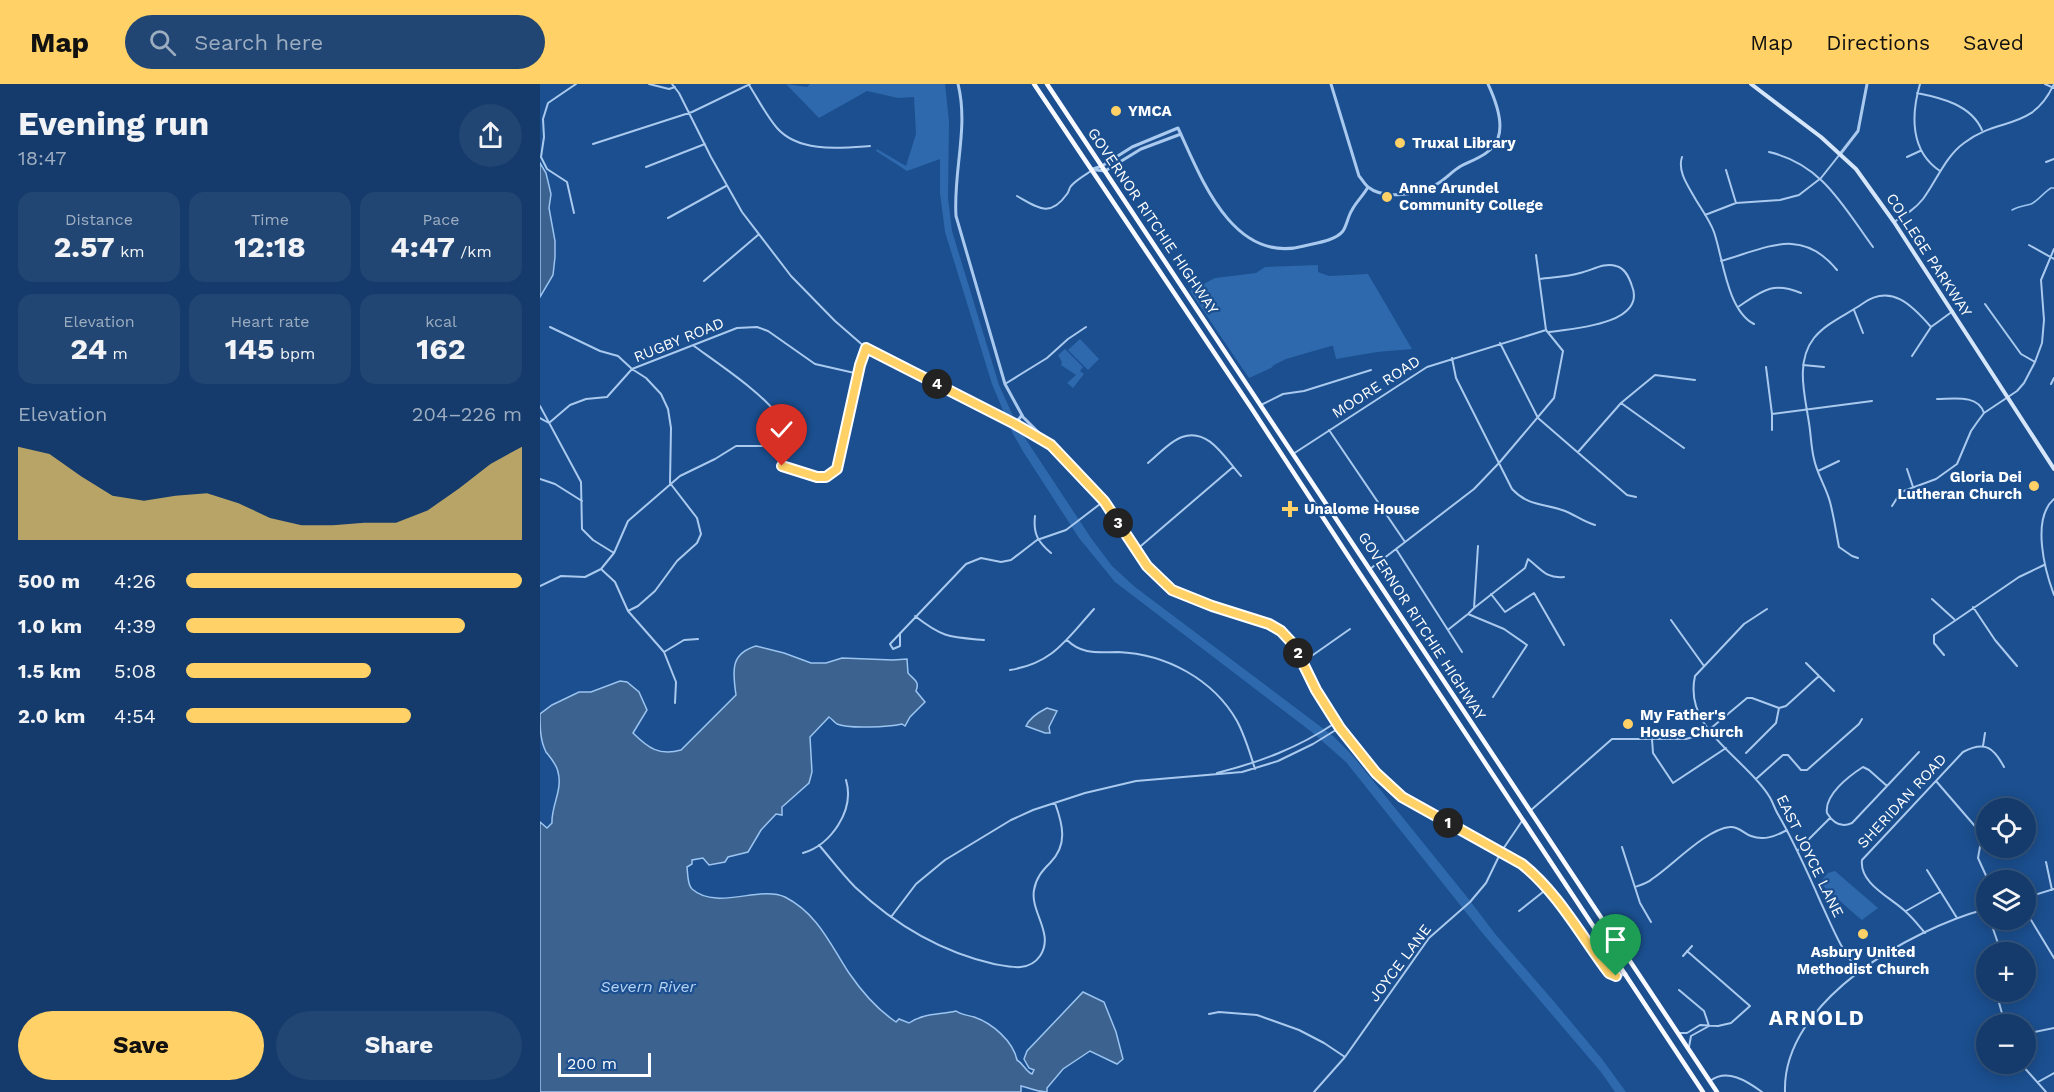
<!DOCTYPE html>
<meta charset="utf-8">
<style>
:root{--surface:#143b6b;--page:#214673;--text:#f1f3f6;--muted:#9dadc1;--line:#33557e;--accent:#ffd166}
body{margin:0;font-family:"Work Sans",sans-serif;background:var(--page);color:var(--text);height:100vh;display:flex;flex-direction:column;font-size:22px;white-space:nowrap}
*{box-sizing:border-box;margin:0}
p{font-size:20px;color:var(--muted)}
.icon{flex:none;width:33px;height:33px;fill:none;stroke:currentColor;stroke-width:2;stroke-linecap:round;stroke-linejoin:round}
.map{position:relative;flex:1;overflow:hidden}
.panel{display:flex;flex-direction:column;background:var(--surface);width:540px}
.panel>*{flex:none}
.controls{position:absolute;left:1436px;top:714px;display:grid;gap:12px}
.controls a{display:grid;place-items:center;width:60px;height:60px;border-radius:50%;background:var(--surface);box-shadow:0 3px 15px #0003,0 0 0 2px var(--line);font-size:30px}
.scale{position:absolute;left:18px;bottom:15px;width:93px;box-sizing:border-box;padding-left:6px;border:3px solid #fff;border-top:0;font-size:16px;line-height:21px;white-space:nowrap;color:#fff;-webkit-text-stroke:4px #1b4f8f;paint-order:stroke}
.pin{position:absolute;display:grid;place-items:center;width:51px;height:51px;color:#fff;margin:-62px -26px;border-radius:50% 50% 50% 0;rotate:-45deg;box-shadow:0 0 6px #0007}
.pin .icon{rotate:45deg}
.km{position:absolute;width:30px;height:30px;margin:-15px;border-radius:50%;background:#222;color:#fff;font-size:16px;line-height:30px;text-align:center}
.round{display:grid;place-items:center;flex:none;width:63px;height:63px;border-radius:32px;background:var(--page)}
.summary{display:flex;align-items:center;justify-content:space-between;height:102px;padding:0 18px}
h1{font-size:33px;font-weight:700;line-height:45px}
.figures{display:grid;grid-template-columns:repeat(3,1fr);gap:9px;height:102px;padding:6px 18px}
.figures div{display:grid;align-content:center;border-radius:15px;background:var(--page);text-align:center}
.figures b{font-size:30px;font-weight:700}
.figures small{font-size:16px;font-weight:400}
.figures p{font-size:16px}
.chart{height:168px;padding:12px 18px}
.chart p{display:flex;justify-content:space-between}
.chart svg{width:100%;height:108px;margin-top:6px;fill:var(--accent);opacity:.7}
.action{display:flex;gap:12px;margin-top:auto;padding:12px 18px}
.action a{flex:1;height:69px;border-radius:36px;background:var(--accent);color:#111;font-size:24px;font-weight:700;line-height:69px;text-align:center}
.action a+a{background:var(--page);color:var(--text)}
ul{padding:0 18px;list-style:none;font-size:20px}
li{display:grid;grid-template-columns:96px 72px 1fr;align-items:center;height:45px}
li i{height:15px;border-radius:8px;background:var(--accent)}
header{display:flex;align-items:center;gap:36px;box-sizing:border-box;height:84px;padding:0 30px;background:var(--accent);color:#111}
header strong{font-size:28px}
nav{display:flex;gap:33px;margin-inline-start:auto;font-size:21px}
.search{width:420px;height:54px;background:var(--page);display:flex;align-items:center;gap:15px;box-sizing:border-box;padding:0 21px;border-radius:33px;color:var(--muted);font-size:22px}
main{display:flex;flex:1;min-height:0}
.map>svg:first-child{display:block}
.green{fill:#2e69ad}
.water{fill:#3c6290;stroke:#9cc4f0;stroke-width:1.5}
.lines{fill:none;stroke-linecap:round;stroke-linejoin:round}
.stream{stroke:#9cc4f0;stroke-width:1.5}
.minor{stroke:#a9c9ee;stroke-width:2}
.tertiary{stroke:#a9c9ee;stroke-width:3}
.secondary{stroke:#d6e6fa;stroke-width:4}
.trunk{stroke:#f8faff;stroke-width:4.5}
.route-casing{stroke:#fff;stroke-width:12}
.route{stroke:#ffd166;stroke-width:8}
.poi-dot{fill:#ffd166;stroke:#1b4f8f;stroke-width:2}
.labels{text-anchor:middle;stroke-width:4.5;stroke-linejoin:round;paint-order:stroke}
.poi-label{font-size:15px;font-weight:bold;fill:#fff;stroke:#1b4f8f;text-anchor:start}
.street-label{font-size:15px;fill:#fff;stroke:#1b4f8f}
.water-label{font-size:16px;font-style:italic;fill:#b5d3f5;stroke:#1b4f8f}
.district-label{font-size:21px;font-weight:bold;letter-spacing:1.5px;fill:#fff;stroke:#1b4f8f}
</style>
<header>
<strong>Map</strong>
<div class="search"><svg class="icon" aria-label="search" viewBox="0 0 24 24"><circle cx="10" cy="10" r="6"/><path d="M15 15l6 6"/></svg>Search here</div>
<nav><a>Map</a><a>Directions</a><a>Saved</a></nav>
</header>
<main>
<section class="panel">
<div class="summary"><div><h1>Evening run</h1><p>18:47</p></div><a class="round"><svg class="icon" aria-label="share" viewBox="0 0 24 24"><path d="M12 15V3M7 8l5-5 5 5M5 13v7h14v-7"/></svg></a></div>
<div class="figures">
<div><p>Distance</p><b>2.57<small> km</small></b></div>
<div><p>Time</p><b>12:18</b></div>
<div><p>Pace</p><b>4:47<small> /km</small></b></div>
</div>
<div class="figures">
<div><p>Elevation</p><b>24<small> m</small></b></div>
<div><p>Heart rate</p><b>145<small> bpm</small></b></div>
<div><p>kcal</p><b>162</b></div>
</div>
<div class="chart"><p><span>Elevation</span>204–226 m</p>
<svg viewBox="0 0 160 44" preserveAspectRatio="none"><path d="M0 44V6L10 9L20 18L30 26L40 28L50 26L60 25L70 29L80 35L90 38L100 38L110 37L120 37L130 32L140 23L150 13L160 6V44z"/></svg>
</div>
<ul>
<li><b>500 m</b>4:26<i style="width:100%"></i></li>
<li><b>1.0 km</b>4:39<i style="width:83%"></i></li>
<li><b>1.5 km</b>5:08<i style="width:55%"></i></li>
<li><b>2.0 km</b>4:54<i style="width:67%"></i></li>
</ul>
<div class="action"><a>Save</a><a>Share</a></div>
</section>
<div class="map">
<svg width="1514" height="1008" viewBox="0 0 1514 1008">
<rect width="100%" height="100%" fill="#1b4f8f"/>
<path class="green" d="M246,0L267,3L270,0H405L409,37L408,114L412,147L459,301L479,345L551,454L572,482L595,503L793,652L813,672L927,813L956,851L1011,914L1062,975L1086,1008H1075L1061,988L944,851L806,678L773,649L575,498L539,454L484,369L472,348L452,300L405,148L400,109V75L367,87L336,67L337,65L366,82L376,50L374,13L358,14L327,7L279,34Z
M778,181V188L789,192L828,190L872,265L837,268L796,275L793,262H791L746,275L734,281L731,284L709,294L650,207L675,194L716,189L725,183Z
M540,255L559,275L548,286L528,266Z
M525,265L543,283L540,287L544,290L533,304L527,299L536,291L521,281L522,278L518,271Z
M1295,787L1338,824L1322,836L1318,833L1282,801V796L1288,789Z"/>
<path class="water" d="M0,79L6,89L11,110L9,124L15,157V173L13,191L0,213Z
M216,562L244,569L271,579H286L302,574L353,576L367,575L368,589C374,596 380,597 376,607L385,618L370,633L365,642L362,640C349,643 308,645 297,640C294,638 292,635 289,633L270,653L272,688L269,699L242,723V731L236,730L221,746L208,768L188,773L185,778L169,781L163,774L152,776V780L147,783C148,790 147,800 152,805C177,827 220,801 245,813C278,830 290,860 309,889C322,908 338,926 356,938L359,935L369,939C384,929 399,931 416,927C422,931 427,931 434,933C452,939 473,957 477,976C484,980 485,987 492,990L494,986L489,984L484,975L487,967L543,908L564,918L576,948L583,975L577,980L550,967L523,985L507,1004V1008C495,1008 492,1004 481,1002V1008H0V738L7,744L12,739C11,722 23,706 18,688C17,681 10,673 6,668C0,656 0,643 0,630L12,621L39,608H51L80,597L87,598L99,608L107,626L93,649C108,664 119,672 141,666L196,611C193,589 189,570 216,562Z
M507,624L517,627L509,643L510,649H505L486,642C490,633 499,628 507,624Z"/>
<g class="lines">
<path class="stream" d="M1472,126C1479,122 1484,122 1491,120C1498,117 1504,108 1511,104H1514"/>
<path class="minor" d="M109,0L129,5L135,3
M132,0L139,9L171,73L202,128L251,192L295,237L326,264L475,340L509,360
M1380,0C1371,31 1370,67 1400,87
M1505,0L1514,4
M209,1C218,15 226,31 237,44C259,69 301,64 330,62
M1377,9C1402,14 1431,21 1442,46
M53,60L152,28L210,0
M1229,68C1282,80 1303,122 1333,163
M1142,73C1137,88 1149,103 1156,116C1162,126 1170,137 1174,148C1183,174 1187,226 1214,240
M1367,73L1380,67
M1506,78L1514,75
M106,83L165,60
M1186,86L1196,119
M477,112C498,124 510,134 527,110C529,108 529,104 531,102C536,96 545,91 551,87
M34,129L27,98L7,85L1,73L4,53L3,35L8,19L36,0
M1165,131L1196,119L1240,116L1259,111L1281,94L1300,70
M128,134L186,102
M1354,138C1365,131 1375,125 1383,115C1397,96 1405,73 1424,59C1459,32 1492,48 1514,0
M1489,161L1514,175
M1181,177C1227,164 1261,142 1297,186
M999,195C1013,193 1027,193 1040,189C1051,187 1064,178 1076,182C1085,184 1089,193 1092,202C1107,240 1032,245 1009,248
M164,197L218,151
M1445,220L1481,270L1495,278
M1198,223C1222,207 1232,197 1261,209
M1314,226L1323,249
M10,243L60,267L78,272L92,285L106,294L121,310L128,325L131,344L130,399L157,434L161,450L157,459L137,477L115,507L98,522L88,527
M960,259L998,334L1087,411L1096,413
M154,262C173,276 235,317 240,337L232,361
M1372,272L1391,243L1413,227
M912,274L916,294L972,405C989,423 1004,419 1025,427C1035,431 1044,438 1055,441
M1263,281L1284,283
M1226,283L1232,330V346
M465,300L507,274L528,255L546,243
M1511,300L1514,294
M1397,315C1413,315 1438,310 1444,329
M1081,319L1144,364
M721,321L743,310L764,307L831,286
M0,322L41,398L42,445L53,456L74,469
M1232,330L1332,317
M0,334L9,339L30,321L46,315L67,313L92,285L197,244L217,243L228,247L275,280L319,290
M789,346L865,458
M1038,368L1081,319L1115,291L1155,296
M753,370L887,283L1006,246
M608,379C618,371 630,357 642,353C669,343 686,376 701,392
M1367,385L1373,403
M1278,387L1299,377
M0,395L15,400L42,417
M1514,415C1491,435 1505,487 1514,511
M1352,422L1361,408L1396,395L1417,380L1431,347L1438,337L1444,329L1477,307L1484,299L1495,278L1502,259L1504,236L1501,196L1514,165
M495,432C493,450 498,458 511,469
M856,465L922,568
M595,467L693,383
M1318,474L1312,472L1299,463C1296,448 1294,433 1290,418C1286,403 1277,390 1274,375C1271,363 1271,351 1269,339C1265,312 1255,278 1274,254C1286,239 1306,231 1322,220C1351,199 1372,221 1391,243
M61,485L75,498L88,527L124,568L136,598L135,619
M830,485L934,405L959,379L1014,314L1023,267L1006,246L996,171
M0,502L21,492L45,493L61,485L74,469L88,437L140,392L175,375L196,362H232C237,368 236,377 243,383C248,387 255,387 261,388C276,392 290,398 299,381L320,281L326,264
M951,510L965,528L994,509L1024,561
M1392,515L1414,535
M1433,523L1455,556L1477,582
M934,524L985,484L988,475C1001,485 1006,495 1024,493
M1227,525L1204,540L1155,592C1143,646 1205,673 1229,712C1233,718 1235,726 1239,732C1255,760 1268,789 1281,819C1292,842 1301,867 1319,887
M929,529L934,524L938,462
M375,532C403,554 410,553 444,556
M1131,536L1164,582
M909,545L928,530L964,545L987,561L953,613
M360,549V562L353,565L350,560L426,480L441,474L461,478L471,476L497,456L526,446L564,417
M527,556C542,571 558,568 578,568C626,570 673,595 697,637C705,652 710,669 715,685
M124,568L144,556L158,555
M1404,571L1394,559V551L1479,493L1504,481
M763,578L810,545
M1266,579L1294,607
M470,586C513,579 526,556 554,525
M1112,655L1113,669L1133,699L1186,664
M1443,662L1445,649
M1206,669L1236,639L1239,624
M1323,683L1329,686L1347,702L1312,739C1301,744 1293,739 1287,729C1284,711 1309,692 1323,683Z
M677,689C720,678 758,664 795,639
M1216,695L1243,671H1248L1261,686H1267L1319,640L1322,635
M1396,697L1440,748L1441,757L1438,774L1448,796
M1347,702L1379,668
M990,727L1072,655H1146L1164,650L1207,614H1212L1239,624L1246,622L1279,592
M1440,748L1446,745
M279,761C291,775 302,790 315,803C354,840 402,868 454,880C470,883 489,888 500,872C515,850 490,828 494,806C496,794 502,787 510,779C528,761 523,741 515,719
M1082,763L1100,819L1111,838
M1258,766L1290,734
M263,769C291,761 315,726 306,696
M1506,778L1512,806
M1387,786L1417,834
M1095,803C1101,801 1108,799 1112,795C1132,782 1166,745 1190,743C1199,742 1204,750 1211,752C1224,757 1236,752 1247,746
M1485,814L1514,805
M1485,826L1514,874
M979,827L1008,804
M1366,827L1400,808
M351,833L376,800L405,776L471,736L493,726L545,709L596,697L702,688L738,677L773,660L799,644
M1450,836L1461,868
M1385,849C1379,842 1373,834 1366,828C1352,814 1319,800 1322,776L1423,668C1445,656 1454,664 1464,683
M1143,872L1152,862
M1139,906L1164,927L1169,942
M1456,908L1465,940
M669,930L679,928L717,931L759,946L784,959L805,973
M1140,949H1147L1160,941L1178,942L1191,939L1210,922L1147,867
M1485,950L1514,944
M1149,963L1151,952L1169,942
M1481,980L1506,1008
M1170,997C1187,984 1207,997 1222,1008
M1498,998L1514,989
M774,1008L805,973L889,854L930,818L946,799L961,768L982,737
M1245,1008C1242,917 1371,845 1446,825"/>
<path class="tertiary" d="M418,0C429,44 413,87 416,132L465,300L483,333L531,381L564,417L600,475L621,497L642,511L672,522L729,540L741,547L755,563L776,606L800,644L836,689L862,713L982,780C1020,810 1041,852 1069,889L1076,892L1086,890
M791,0L819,92C822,95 824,100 828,103C844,116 878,111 895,101C905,96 912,87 921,82C935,75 952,70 958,54C964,38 955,15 948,0
M1301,69L1318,47L1327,0
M553,85L562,82L592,63L638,44C661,94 693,181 764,162C776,159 795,157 803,147C807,141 808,132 812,126C816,118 823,112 828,103
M556,86L565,87L601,65L641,50
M475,340L482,331"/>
<path class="secondary" d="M1211,0L1281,53L1316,85L1354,138L1514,385"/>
<path class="trunk" d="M494,0L712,325L818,487L1163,1008
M507,0L1177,1008"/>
</g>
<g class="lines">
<defs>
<path id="route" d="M242,382L277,393H286L297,385L320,281L326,264L475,340L511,361L564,417L607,482L632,506L672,522L729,540L741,547L754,561L776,606L800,644L836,689L862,713L982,780C1019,810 1041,852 1069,889L1076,892"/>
</defs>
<use href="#route" class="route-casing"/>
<use href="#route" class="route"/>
</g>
<g class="poi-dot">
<circle cx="576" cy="27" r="6"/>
<circle cx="860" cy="59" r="6"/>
<circle cx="847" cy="113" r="6"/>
<circle cx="1494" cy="402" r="6"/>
<path d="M747 416h6v6h6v6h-6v6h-6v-6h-6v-6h6z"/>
<circle cx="1088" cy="640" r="6"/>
<circle cx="1323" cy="850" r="6"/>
</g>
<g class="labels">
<g class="poi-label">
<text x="588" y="32">YMCA</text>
<text x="872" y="64">Truxal Library</text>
<text x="859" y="109">Anne Arundel<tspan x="859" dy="17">Community College</tspan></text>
<text x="1482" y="398" text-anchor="end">Gloria Dei<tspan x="1482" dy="17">Lutheran Church</tspan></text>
<text x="764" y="430">Unalome House</text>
<text x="1100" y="636">My Father's<tspan x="1100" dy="17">House Church</tspan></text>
<text x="1323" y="873" text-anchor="middle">Asbury United<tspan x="1323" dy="17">Methodist Church</tspan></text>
</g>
<g class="street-label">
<text transform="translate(613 137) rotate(56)" y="5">GOVERNOR RITCHIE HIGHWAY</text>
<text transform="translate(1389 171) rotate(57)" y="5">COLLEGE PARKWAY</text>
<text transform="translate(139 256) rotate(-22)" y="5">RUGBY ROAD</text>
<text transform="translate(836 303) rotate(-33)" y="5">MOORE ROAD</text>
<text transform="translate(882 542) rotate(57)" y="5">GOVERNOR RITCHIE HIGHWAY</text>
<text transform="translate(1362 717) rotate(-47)" y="5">SHERIDAN ROAD</text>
<text transform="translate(1270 772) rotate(64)" y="5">EAST JOYCE LANE</text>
<text transform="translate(860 879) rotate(-53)" y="5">JOYCE LANE</text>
</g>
<g class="water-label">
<text x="108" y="908">Severn River</text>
</g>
<g class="district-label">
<text x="1277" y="941">ARNOLD</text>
</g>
</g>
</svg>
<div class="controls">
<a><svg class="icon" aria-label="locate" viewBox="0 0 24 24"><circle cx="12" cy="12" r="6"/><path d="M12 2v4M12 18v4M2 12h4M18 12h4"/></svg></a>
<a><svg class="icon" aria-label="layers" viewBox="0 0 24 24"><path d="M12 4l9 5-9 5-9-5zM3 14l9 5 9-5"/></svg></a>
<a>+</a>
<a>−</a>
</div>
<div class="scale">200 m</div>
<div class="pin" style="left:1076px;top:892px;background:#1e9e55"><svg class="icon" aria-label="arrive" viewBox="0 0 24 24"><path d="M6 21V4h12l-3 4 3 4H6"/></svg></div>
<div class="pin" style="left:242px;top:382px;background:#d93025"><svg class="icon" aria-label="check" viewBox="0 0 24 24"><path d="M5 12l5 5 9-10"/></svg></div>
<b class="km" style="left:908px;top:739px">1</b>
<b class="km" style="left:758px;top:569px">2</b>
<b class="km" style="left:578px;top:439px">3</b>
<b class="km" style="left:397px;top:300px">4</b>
</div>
</main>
